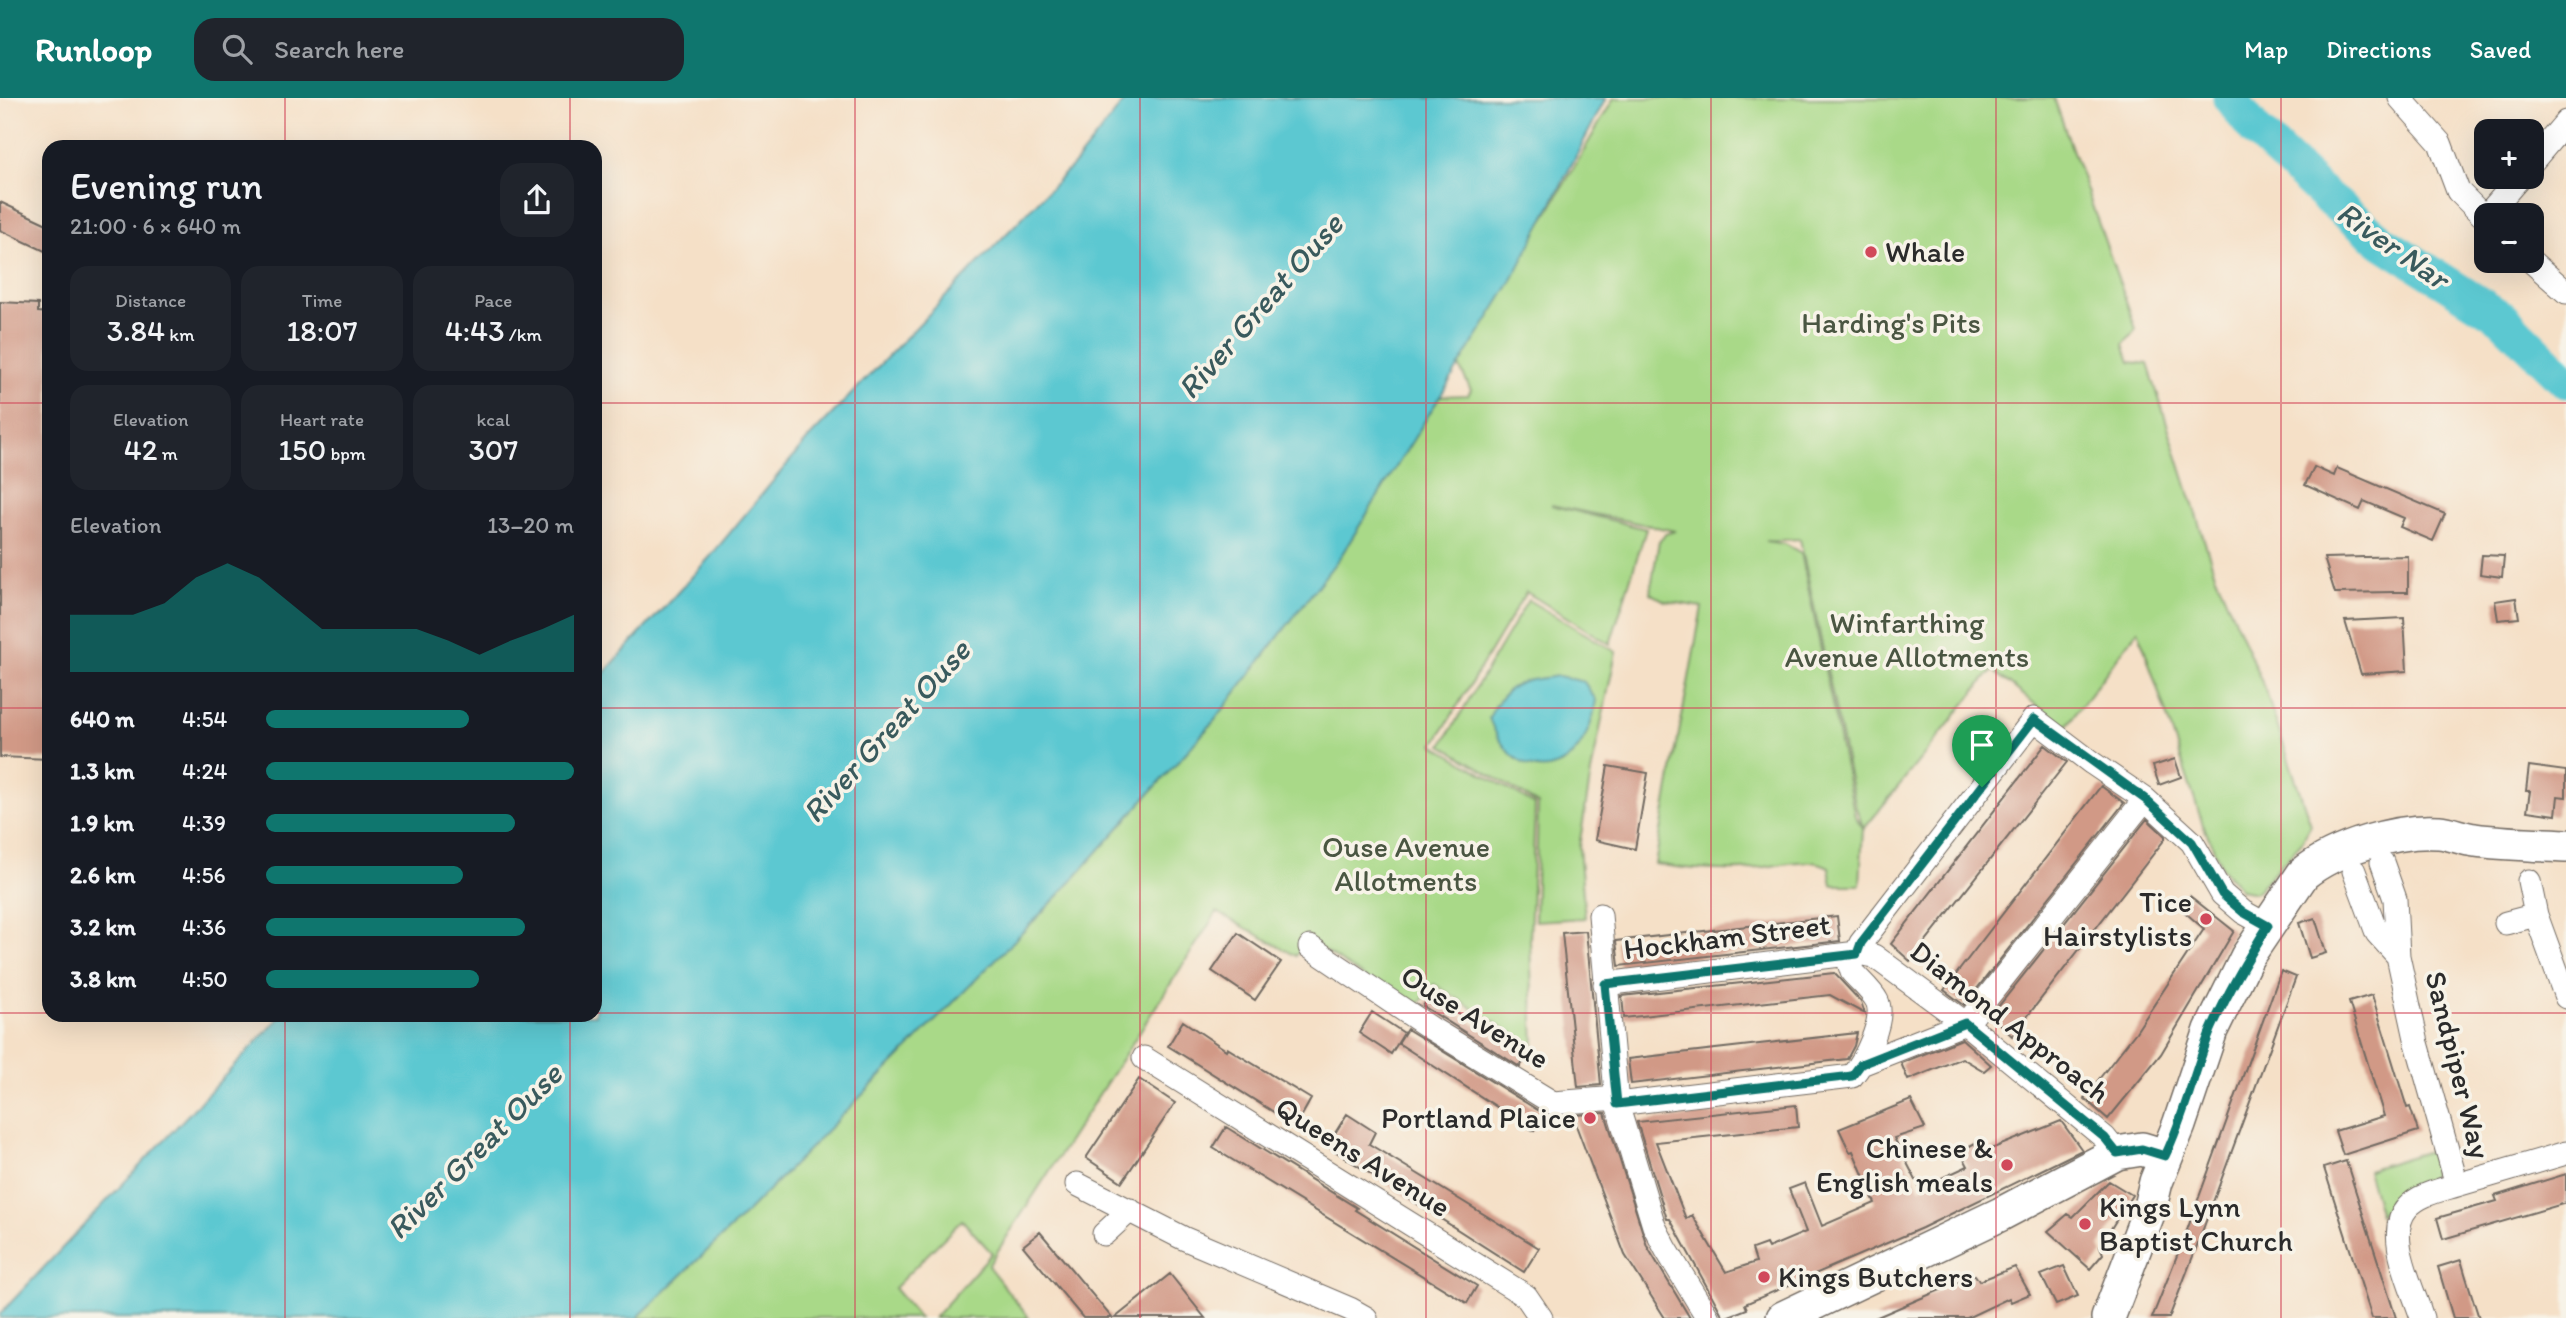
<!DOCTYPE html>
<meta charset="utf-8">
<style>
:root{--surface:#171b24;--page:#20242c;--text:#f1f3f6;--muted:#9ea1a6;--accent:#0f766e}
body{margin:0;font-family:Itim,sans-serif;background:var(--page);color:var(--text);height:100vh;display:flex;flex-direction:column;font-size:26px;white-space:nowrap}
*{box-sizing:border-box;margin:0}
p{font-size:23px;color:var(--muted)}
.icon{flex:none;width:38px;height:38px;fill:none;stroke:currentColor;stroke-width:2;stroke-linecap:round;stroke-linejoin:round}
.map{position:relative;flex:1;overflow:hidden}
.details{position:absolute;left:42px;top:42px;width:560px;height:882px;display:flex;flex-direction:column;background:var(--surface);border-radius:21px;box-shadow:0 7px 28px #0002}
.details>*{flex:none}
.buttons{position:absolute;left:2474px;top:21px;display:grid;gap:14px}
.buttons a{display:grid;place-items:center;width:70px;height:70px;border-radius:14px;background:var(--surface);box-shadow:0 7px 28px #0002;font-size:35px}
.pin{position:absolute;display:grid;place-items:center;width:60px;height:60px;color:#fff;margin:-72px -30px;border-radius:50% 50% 50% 0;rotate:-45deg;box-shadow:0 0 7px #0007}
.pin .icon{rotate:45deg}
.round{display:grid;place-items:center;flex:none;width:74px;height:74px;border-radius:21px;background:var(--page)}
.head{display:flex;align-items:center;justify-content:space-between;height:119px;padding:0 28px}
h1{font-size:38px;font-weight:600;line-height:52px}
.stats{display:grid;grid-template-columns:repeat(3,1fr);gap:10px;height:119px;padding:7px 28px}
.stats div{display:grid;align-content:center;border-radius:18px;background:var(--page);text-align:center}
.stats b{font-size:30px;font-weight:600}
.stats small{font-size:19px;font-weight:400}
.stats p{font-size:19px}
.chart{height:196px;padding:14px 28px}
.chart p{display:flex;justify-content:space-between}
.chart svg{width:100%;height:126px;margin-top:7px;fill:var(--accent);opacity:.7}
ul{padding:0 28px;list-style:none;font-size:23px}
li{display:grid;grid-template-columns:112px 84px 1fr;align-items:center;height:52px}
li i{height:18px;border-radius:9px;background:var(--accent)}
header{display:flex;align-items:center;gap:42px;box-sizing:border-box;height:98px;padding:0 35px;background:var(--accent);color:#fff}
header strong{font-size:33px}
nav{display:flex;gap:38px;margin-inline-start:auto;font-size:24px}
.search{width:490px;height:63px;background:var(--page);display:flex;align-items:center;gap:18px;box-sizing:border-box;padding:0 24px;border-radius:21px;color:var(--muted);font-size:26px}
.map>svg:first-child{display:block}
.green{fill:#a9d988;stroke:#6a825a;stroke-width:2}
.water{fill:#5bc8d1;stroke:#437a7e;stroke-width:2}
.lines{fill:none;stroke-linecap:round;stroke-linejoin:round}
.river{stroke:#5bc8d1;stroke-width:35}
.building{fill:#d19986}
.street-casing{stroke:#726a62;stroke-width:25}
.secondary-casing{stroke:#726a62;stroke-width:36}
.street{stroke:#fff;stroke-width:23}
.secondary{stroke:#fff;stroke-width:33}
.route-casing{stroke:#fff;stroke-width:14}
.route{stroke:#0f766e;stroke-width:9}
.grid{fill:none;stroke:#d1495b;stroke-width:2;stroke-opacity:0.55}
.poi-dot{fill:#d1495b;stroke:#f7f3e8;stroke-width:2.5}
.labels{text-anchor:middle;stroke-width:7;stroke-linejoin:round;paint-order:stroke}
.poi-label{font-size:30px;fill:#2b2b2b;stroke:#f7f3e8;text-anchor:start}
.park-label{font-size:30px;fill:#4a5642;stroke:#f7f3e8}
.street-label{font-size:30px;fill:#2b2b2b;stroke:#f7f3e8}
.water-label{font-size:32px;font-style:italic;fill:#395a5d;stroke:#f7f3e8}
</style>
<header>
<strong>Runloop</strong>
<div class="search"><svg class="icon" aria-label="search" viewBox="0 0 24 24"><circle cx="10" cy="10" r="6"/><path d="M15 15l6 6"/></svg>Search here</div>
<nav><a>Map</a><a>Directions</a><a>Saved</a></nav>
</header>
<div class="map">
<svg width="2566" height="1220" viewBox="0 0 2566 1220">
<rect width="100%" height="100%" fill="#f7f3e8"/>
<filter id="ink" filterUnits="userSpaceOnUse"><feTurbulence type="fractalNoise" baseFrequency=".0143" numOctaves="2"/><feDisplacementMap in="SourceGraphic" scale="14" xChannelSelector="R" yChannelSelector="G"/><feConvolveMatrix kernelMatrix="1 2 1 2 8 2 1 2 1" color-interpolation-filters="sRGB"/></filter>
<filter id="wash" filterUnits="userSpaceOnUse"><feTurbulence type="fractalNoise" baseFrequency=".00686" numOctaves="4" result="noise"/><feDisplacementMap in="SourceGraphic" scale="28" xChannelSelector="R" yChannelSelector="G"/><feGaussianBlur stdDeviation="1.57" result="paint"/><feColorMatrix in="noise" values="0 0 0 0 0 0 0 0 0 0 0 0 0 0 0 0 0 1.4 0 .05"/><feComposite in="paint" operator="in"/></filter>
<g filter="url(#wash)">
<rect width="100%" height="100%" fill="#f5e0c7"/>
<path class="green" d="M1614,0H2054L2136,231L2124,246L2130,264L2148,266L2215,476L2264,589L2311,727L2301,745L2255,795L2241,792L2222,770L2203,727L2138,532L2065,630L1992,572L1864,731L1856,710L1800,441L1765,443L1785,446L1801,455L1855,718L1863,730L1860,787H1832L1829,769C1805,756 1770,771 1743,772C1713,773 1685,771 1655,766L1702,509L1665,503L1650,495L1659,443L1665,436L1675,433L1551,407L1646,431L1610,546L1526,494L1434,647L1535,707L1530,843L1534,949L1434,886L1414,913L1307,841L1296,858L1217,814L988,1168L1029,1220H934L992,1155L962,1122L894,1190L919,1220H637L735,1126L1059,797L1214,623L1342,456L1440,298L1468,297L1471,292L1459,268Z
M1528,502L1616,554L1591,675L1579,749L1585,820L1535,823L1538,706L1442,647Z
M2429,1053L2436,1068L2427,1085L2402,1095L2380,1117L2367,1072Z"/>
<path class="water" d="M1127,0H1606L1510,186L1342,456L1214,623L1059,797L735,1126L637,1220H0V1216L282,917H595V585L709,460L808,341L1075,65Z
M1559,578L1584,584L1596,602C1586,679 1520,699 1489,620C1506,583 1521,583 1559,578Z"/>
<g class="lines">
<path class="river" d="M2230,0L2255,32L2324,97L2384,145L2502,220L2566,283"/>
</g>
<g id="blocks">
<path class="building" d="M0,104L49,127V155L0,132Z
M0,204L38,206V214L49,215V661L0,659Z
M2314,369L2334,378L2337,370L2445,416L2433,443L2400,429L2404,420L2364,403L2360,412L2305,387Z
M2482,457L2504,458L2502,479L2480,476Z
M2408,458V494H2395L2335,495L2324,460Z
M2516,500L2519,520L2498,522L2495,503Z
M2404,520L2407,573L2361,576L2345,523Z
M2045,647L2067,664L1910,863L1891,846Z
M2175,661L2181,679L2159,687L2153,668Z
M1608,668L1648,675L1635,751L1595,742Z
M2529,668L2566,673V699L2558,698L2556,717L2527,713L2530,693H2526Z
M2101,688L2124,705L1964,907L1944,892Z
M2147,721L2165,738V741L2012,938L1991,918Z
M2190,798L2234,833L2161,956L2108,1021L2084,1000L2136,934L2204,831L2180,810Z
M1837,818L1840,843L1619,868L1616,843Z
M2315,820L2326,855L2310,860L2299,825Z
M1586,833L1601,987L1578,989L1562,835Z
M1238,835L1281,864L1255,902L1212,873Z
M2281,873L2296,879L2195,1153L2169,1220H2152L2186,1135Z
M1834,875L1861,904L1865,916L1830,897L1624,920L1622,898Z
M2372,897L2407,1010L2410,1009L2418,1033L2343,1057L2335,1033L2384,1018L2349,904Z
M1430,898L1526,959L1520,969L1423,908Z
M1372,914L1404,935L1391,956L1359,935Z
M1183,923L1226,952L1227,950L1311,1001L1296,1028L1168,948Z
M1407,931L1544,1016L1534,1033L1398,945Z
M1857,935L1854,948L1847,961L1631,986L1628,961Z
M1962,941L1991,967L1984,973L1962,960L1908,982L1901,965Z
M1139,981L1175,1005L1122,1084L1086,1060Z
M1911,1002L1925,1030L1894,1040L1920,1090L1968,1068L1960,1053L1981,1042L1986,1053L2061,1023L2082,1052L1922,1130L1745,1206L1747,1211L1724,1220L1670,1121H1667L1637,1024L1796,1007L1798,1029L1656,1044L1686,1121L1692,1117L1726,1174L1756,1164L1752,1151L1766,1146L1768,1150L1806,1134L1789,1091L1805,1085L1822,1128L1875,1105L1853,1053L1850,1054L1839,1031Z
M1605,1015L1647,1148L1690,1220H1665L1625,1157L1577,1030L1575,1017Z
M1347,1016L1375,1034L1369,1046L1539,1150L1524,1174L1327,1048Z
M1226,1029L1357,1110L1355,1112L1477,1188L1467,1205L1213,1050Z
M2346,1063L2396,1220H2372L2324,1070Z
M2566,1076V1105L2443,1141L2437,1120L2497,1103L2495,1098Z
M2109,1083L2132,1097L2100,1148L2103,1156L2090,1171L2048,1133L2068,1116L2073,1119Z
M1040,1134L1112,1220H1083L1023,1148Z
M2461,1162L2466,1179L2479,1220H2453L2438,1169Z
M2064,1168L2078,1198L2056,1207L2041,1177Z
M2015,1169L2030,1196L2011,1204L2009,1200L1967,1220H1875L1975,1177L1979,1183Z
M1170,1176L1205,1220H1115Z"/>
</g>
</g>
<g filter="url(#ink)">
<use href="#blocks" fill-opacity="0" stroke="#726a62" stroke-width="2"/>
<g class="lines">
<defs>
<path id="street" d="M2400,0L2440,45L2458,93L2487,122
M2532,64L2566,24
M2487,117L2520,79
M2531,163L2566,194
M2382,764L2395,801L2398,858L2417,945L2457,1087C2441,1092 2419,1096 2407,1110C2384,1136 2413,1190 2422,1220
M2354,773L2377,835L2398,858
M2529,783L2536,817L2566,899
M1600,817L1617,1006L1654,1128L1666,1151L1708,1220
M2506,825L2536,817
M1310,849L1432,931L1553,1005L1617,1000
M1605,886L1857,855L1874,858L1965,925L2105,1040L2117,1055
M1144,960L1526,1198L1541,1220
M1861,966L1965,925L1971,920L2145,701
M1617,1006L1852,978C1864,964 1886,921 1877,903C1872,893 1860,883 1852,874L1850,868L1861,845L2034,621L2092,665L2145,701L2192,744L2222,796L2243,814L2268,828
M1077,1086L1183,1140L1350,1211L1366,1220
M2457,1087L2566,1055
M1104,1136L1130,1112"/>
<path id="secondary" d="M1783,1220L2001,1116L2117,1055L2142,1051L2165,1058
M2108,1220L2149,1113L2156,1084L2179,1027L2211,932L2247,859L2303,776C2335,750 2397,731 2439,734C2451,735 2463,741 2475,742C2505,746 2536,746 2566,748"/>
</defs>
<use href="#street" class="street-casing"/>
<use href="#secondary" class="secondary-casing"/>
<use href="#street" class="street"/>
<use href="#secondary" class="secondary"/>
</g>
</g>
<g class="lines" filter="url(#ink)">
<defs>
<path id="route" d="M2034,621L2145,701L2192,744L2222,796L2243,814L2268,828C2247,861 2227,896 2211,932C2194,973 2185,1017 2165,1058L2142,1051L2117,1055L2105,1040L1965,925L1861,966L1852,978L1617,1006L1605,886L1857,856L1861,845Z"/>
</defs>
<use href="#route" class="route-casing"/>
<use href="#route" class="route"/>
</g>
<path class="grid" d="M285,0V49M570,0V49M855,0V1220M1140,0V1220M1426,0V1220M1711,0V1220M1996,0V1220M2281,0V1220M0,305H49M595,305H2566M0,610H49M595,610H2566M0,915H49M595,915H2566M285,917V1220M570,917V1220"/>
<g class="poi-dot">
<circle cx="1871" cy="154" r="7"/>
<circle cx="2206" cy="821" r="7"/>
<circle cx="1590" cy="1020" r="7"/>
<circle cx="2007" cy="1067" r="7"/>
<circle cx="2085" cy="1126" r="7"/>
<circle cx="1764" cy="1179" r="7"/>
</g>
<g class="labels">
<g class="poi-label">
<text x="1885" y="164">Whale</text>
<text x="2192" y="814" text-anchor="end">Tice<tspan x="2192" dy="34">Hairstylists</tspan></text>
<text x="1576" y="1030" text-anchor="end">Portland Plaice</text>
<text x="1993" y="1060" text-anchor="end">Chinese &amp;<tspan x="1993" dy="34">English meals</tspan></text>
<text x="2099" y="1119">Kings Lynn<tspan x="2099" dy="34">Baptist Church</tspan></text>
<text x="1778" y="1189">Kings Butchers</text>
</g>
<g class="park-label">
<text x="1891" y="235">Harding's Pits</text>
<text x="1907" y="535">Winfarthing<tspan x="1907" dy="34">Avenue Allotments</tspan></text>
<text x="1406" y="759">Ouse Avenue<tspan x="1406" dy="34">Allotments</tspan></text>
</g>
<g class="street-label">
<text transform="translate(1727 839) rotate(-7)" y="10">Hockham Street</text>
<text transform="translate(1475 919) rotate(32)" y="10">Ouse Avenue</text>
<text transform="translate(2010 924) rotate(38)" y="10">Diamond Approach</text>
<text transform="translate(2458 967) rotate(76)" y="10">Sandpiper Way</text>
<text transform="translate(1363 1059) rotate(32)" y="10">Queens Avenue</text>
</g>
<g class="water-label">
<text transform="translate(2393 147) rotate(35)" y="11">River Nar</text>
<text transform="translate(1260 208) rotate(-49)" y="11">River Great Ouse</text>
<text transform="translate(886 633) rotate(-48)" y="11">River Great Ouse</text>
<text transform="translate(474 1053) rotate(-45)" y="11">River Great Ouse</text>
</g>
</g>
</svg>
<div class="buttons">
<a>+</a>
<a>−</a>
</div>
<div class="pin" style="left:1982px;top:689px;background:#1e9e55"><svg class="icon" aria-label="arrive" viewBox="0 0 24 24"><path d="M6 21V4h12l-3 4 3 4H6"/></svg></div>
<section class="details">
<div class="head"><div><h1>Evening run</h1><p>21:00 · 6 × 640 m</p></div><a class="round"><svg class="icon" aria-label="share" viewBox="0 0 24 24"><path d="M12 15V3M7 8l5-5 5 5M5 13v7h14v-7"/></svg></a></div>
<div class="stats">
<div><p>Distance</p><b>3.84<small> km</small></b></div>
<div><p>Time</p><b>18:07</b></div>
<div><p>Pace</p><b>4:43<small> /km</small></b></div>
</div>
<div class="stats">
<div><p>Elevation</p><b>42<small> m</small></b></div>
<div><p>Heart rate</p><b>150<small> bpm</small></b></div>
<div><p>kcal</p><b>307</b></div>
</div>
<div class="chart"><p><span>Elevation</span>13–20 m</p>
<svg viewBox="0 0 160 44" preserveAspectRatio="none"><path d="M0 44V24L10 24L20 24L30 20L40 11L50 6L60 11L70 20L80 29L90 29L100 29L110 29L120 33L130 38L140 33L150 29L160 24V44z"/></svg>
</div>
<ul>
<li><b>640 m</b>4:54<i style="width:66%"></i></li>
<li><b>1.3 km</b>4:24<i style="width:100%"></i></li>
<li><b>1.9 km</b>4:39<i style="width:81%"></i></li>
<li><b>2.6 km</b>4:56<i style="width:64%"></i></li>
<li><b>3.2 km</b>4:36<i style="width:84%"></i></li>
<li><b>3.8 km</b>4:50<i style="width:69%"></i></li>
</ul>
</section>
</div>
